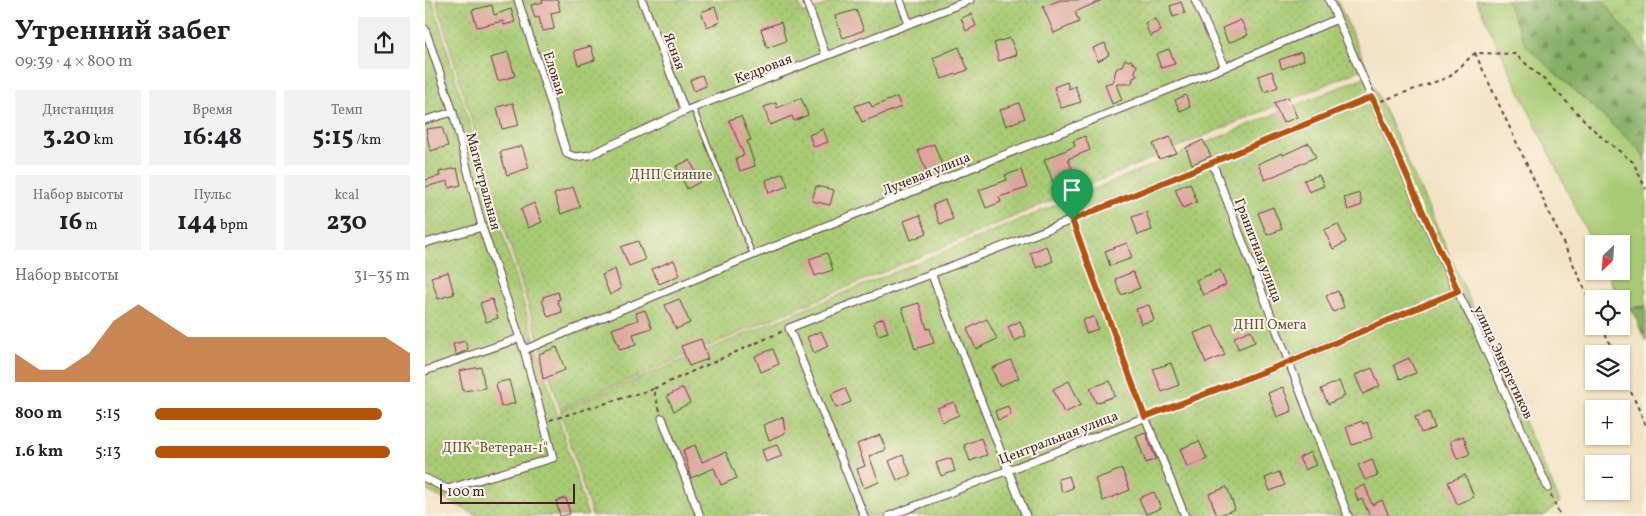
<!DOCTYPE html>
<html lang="ru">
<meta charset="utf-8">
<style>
:root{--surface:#fff;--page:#f2f2f2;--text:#202124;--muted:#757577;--accent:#b45309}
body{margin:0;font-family:Vollkorn,serif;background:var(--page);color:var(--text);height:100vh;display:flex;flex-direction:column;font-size:19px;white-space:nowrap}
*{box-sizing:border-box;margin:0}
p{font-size:16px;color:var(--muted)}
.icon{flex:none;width:28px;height:28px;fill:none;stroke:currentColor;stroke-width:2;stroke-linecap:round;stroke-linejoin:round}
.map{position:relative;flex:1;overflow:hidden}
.side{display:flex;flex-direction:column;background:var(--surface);width:425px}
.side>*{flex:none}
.needle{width:32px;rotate:205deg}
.tools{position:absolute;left:1160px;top:235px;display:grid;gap:10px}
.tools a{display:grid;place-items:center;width:45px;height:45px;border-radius:0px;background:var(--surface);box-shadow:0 1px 4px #0004;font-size:25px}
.scale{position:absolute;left:15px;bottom:12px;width:135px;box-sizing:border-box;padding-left:5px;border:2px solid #4a1f2b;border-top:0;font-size:14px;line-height:18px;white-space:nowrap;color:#4a1f2b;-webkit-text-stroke:4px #fcf5e5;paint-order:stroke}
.pin{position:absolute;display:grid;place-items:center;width:42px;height:42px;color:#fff;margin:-51px -21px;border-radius:50% 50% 50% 0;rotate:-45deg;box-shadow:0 0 5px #0007}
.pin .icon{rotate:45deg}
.round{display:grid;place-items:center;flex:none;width:52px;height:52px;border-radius:0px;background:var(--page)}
.head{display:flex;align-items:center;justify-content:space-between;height:85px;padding:0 15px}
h1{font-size:28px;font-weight:700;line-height:38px}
.metrics{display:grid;grid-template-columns:repeat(3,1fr);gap:8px;height:85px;padding:5px 15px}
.metrics div{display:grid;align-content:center;border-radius:0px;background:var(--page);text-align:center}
.metrics b{font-size:25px;font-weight:700}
.metrics small{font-size:14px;font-weight:400}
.metrics p{font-size:14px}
.chart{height:140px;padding:10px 15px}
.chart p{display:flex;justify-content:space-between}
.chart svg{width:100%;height:90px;margin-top:5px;fill:var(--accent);opacity:.7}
ul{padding:0 15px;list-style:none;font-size:16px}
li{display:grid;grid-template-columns:80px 60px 1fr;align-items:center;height:38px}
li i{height:12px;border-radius:6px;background:var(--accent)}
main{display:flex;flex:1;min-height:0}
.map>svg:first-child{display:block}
.grass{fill:#a8cb75;stroke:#797550}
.forest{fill:url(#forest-firs);stroke:#686748}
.wetland{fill:url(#wetland-marsh);stroke:#797550}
.garden{fill:url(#garden-dots);stroke:#797550}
.building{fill:#dda69d}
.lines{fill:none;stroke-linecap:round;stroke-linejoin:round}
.service-casing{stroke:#633c42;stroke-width:6}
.minor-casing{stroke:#633c42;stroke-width:9}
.path{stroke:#633c42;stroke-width:2;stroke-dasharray:4 4;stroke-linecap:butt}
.service{stroke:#fff;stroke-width:4}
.minor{stroke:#fff;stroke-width:7}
.route-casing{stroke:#fff;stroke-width:10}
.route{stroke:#b45309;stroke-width:6}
.labels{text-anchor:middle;stroke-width:4;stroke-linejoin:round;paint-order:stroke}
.street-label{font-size:14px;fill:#4a1f2b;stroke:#fcf5e5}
.park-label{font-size:14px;fill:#665341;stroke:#fcf5e5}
</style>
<main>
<section class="side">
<div class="head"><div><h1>Утренний забег</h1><p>09:39 · 4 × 800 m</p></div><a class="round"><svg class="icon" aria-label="share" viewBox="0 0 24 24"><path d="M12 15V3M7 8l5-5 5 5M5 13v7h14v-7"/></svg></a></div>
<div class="metrics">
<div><p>Дистанция</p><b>3.20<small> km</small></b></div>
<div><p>Время</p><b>16:48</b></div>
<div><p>Темп</p><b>5:15<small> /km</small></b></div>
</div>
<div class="metrics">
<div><p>Набор высоты</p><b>16<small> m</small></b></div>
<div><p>Пульс</p><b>144<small> bpm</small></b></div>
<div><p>kcal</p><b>230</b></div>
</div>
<div class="chart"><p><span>Набор высоты</span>31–35 m</p>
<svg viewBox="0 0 160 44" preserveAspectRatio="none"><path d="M0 44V30L10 38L20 38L30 30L40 14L50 6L60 14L70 22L80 22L90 22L100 22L110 22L120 22L130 22L140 22L150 22L160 30V44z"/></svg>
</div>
<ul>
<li><b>800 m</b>5:15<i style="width:89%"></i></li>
<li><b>1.6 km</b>5:13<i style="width:92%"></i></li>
</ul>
</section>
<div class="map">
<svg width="1221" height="516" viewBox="0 0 1221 516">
<defs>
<pattern id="forest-firs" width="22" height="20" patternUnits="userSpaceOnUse" patternTransform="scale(1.25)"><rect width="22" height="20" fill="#86af66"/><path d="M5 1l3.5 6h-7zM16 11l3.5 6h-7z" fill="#708e54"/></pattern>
<pattern id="wetland-marsh" width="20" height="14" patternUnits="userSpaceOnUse" patternTransform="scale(1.25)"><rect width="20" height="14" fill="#a8cb75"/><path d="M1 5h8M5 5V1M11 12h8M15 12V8" fill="none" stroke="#92ae65"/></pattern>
<pattern id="garden-dots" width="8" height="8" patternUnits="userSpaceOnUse" patternTransform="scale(1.25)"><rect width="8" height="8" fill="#a8cb75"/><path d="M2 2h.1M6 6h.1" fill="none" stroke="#92ae65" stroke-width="1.8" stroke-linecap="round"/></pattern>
</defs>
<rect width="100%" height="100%" fill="#fcf5e5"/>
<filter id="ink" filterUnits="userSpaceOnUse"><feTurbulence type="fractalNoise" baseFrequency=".02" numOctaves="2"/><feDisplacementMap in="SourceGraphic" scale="10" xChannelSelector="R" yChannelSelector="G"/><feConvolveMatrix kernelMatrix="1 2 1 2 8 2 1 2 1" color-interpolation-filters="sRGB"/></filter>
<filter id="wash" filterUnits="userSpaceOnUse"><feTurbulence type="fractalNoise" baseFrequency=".0096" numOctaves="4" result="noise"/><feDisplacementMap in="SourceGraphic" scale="20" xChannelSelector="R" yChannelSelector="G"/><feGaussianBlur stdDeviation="1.12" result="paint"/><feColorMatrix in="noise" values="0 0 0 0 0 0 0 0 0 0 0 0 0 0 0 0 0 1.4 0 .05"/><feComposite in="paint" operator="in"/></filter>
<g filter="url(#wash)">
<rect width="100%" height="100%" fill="#f2e3c5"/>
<path class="grass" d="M1051,0H1081L1102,47L1215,150L1221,162V306L1206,308L1197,305L1196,299H1194L1181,271H1196V244H1169V247Z"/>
<path class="forest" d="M1081,0H1177L1221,56V162L1215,150L1102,47Z
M1221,306V342L1206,308Z"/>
<path class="wetland" d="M1177,0H1221V56Z"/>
<path class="garden" d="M0,0H7L163,516H54L0,490Z
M11,0H372L378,14L411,0H912L942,67L135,409L41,102Z
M944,75L1135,502L1119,516H167L135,411Z"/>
<g id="blocks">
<path class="building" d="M117,0H133L135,11L126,13L129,29L117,31L114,17L110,18L106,5L118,2Z
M635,0H677L650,12L654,22L629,33L618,7Z
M756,2L760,13L748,17L745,6Z
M67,5L69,15L86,9L90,22L79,25L78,21L52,27L47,10Z
M290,7L295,22L282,27L276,12Z
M431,10L439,30L418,38L410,16Z
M546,14L551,26L541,31L536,18Z
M730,19L736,31L725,36L720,23Z
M816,20L823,35L803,43L797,28Z
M356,22L361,41L342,48L336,29Z
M585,38L592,55L574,61L569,43Z
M680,43L684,55L673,61L668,48Z
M166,46L170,60L153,65L149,51Z
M534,47L543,70L517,79L508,58Z
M744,49L750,64L736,68L731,54Z
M83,52L90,76L73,81L66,58Z
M876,52L879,60L857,69L854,60Z
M700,59L704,61L706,60L708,63L712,65L710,72L712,76L708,78L707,84H691L697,100L687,104L680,84L688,82L691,69L697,66Z
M847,71L853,87L839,92L833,76Z
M277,75L281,86L269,91L265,80Z
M642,82L644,89L650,86L656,102L636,108L629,87Z
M761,95L765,107L755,111L750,100Z
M472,97L476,107L437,122L430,106L444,101L447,107Z
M863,97L872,117L858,123L849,103Z
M376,98L383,115L369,121L367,116L345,125L339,107L351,103L352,108Z
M88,103L94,125L77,129L72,107Z
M594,103L600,118L581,126L575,110Z
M316,116L326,140L322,141L330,166L315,171L311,158L319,155L304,120Z
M17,127L23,146L5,151L1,129Z
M398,129L403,142L389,147L384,135Z
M660,136L665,150L643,159L650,176L629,184L619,160L650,146L648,141Z
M745,137L751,153L734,159L728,144Z
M778,140L786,156L767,164L761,148Z
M884,143L891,157L840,180L833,164L857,153L858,155Z
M509,144L518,167L502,173L493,150Z
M97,146L104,168L82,175L75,152Z
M265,160L275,182L262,189L251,166Z
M32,168L36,185L24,188L23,181L0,187V180L15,176L14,172Z
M596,170L602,188L574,197L576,202L561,208L554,190L582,180L580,175Z
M358,173L363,186L344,193L341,180Z
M894,175L899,186L884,192L879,180Z
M765,183L772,202L758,208L750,189Z
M391,186L409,190L405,205L387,201Z
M148,187L155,207L136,214L129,194Z
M934,193L937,205L923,210L919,198Z
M520,200L528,219L515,224L508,205Z
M109,203L117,222L103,228L96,209Z
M848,207L857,229L842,235L833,213Z
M721,212L727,230L713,235L707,217Z
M495,215L502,233L486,240L479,221Z
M913,224L921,242L908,249L899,230Z
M213,241L220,260L204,266L196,247Z
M702,243L707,258L685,266L680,251Z
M621,246L628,261L612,268L605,253Z
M402,253L408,270L390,276L384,259Z
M249,260L255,275L234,284L227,269Z
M190,269L196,289L185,295L177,275Z
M795,270L801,285L778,295L771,280Z
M23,272L29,294L13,299L6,277Z
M708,272L715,288L696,295L690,279Z
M913,291L919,307L908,312L901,296Z
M133,292L135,299L132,300L137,312L123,317L117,300H119L118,297Z
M67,299L73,318L61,322L55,303Z
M254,299L265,323L251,329L240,305Z
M494,303L502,329L505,328L509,343L490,349L477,308Z
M724,305L729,320L716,324L711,309Z
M220,310L227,328L208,334L211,345L195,350L187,329L213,320L211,313Z
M669,317L673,329L661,333L657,320Z
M458,318L463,332L453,335L449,322Z
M562,319L572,339L551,349L542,329Z
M595,321L601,336L589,341L583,327Z
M788,326L800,355L781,363L769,333Z
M826,330L830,342L813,349L809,337Z
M396,331L403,346L389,353L382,337Z
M276,339L283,359L264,366L256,346Z
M40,341L43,350L31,355L28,344Z
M132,347L140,370L118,379L114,354Z
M348,349L354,364L336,372L330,356Z
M984,358L991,373L975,379L969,365Z
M586,360L594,378L574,386L567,368Z
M746,363L754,385L737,392L728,369Z
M56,367L60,388L38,391L34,371Z
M947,368L955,386L938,394L930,375Z
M84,380L90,403L76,407L71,383Z
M644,381L656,405L639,413L628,389Z
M685,381L690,396L671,403L665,388Z
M914,381L920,396L903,404L896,389Z
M858,387L867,411L852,417L843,393Z
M258,388L265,403L249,411L242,396Z
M420,388L426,402L411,408L406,394Z
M529,402L534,415L517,422L512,408Z
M583,406L586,415L573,420L570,411Z
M1004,412L1010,428L996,433L990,417Z
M358,417L360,433L344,440L338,425Z
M937,421L938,424L942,422L947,438L927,445L921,427Z
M720,432L731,459L721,463L711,436Z
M455,435L461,450L444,456L454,482L439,488L432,469L440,466L432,444Z
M1038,436L1045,454L1032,459L1025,441Z
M556,438L562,455L545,461L539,445Z
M774,441L782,459L762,467L755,449Z
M270,445L277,462L301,452L312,478L296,485L289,468L266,478L258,450Z
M352,445L357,456L341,462L337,450Z
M885,452L891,465L880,470L874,458Z
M478,455L486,475L472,480L464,461Z
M526,458L530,471L516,476L511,463Z
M947,459L953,475L940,480L933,465Z
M697,469L705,490L678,501L670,479Z
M854,472L860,485L845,491L840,478Z
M1040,475L1049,497L1032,504L1023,482Z
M644,476L648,488L637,492L633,479Z
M940,485L947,505L957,500L964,516H945L937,499L933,501L929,489Z
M802,487L810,509L792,516L784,494Z
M729,492L736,508L721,514L714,498Z
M141,498L145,514L135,516L131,501Z"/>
</g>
</g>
<g filter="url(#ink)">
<use href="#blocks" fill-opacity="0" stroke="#633c42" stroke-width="1"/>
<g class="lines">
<defs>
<path id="service" d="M268,108L328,255"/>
<path id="minor" d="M93,0L142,154L151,157L165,155L260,111L545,0
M217,0L260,111
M381,0L401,56
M475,0L484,24
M770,0L800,67
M904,0L1029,285L1048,322L1123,488
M0,29L28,112L57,227L99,350L128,458L22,489L0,478
M0,120L28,112
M787,162L923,516
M647,220L720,417L760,516
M0,243L57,227
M506,273L601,516
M99,350L328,255L800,67L912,19
M0,371L95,338
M237,418L275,516
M439,516L364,328L647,220L947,97
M464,516L864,362L1033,291"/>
</defs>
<use href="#service" class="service-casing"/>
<use href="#minor" class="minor-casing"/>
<path class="path" d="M1050,53L1169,309
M956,101L1024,77L1050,53L1090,54L1125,85L1173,134L1208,162L1221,189
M1177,326L1189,354
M1196,370L1221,425
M235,411L228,389L358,331
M125,420L228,389
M1126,495L1135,516"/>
<use href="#service" class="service"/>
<use href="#minor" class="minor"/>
</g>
</g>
<g class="lines" filter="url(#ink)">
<defs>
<path id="route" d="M947,97L1033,291L864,362L720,417L647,220Z"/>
</defs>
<use href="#route" class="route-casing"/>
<use href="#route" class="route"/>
</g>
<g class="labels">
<g class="street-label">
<text transform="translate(250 51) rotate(69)" y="5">Ясная</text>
<text transform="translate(338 68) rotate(-21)" y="5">Кедровая</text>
<text transform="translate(130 73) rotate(72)" y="5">Еловая</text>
<text transform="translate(501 173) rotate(-22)" y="5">Лучевая улица</text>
<text transform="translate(59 181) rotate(75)" y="5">Магистральная</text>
<text transform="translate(834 250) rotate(69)" y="5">Гранитная улица</text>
<text transform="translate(1079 362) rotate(65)" y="5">улица Энергетиков</text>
<text transform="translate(633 437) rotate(-21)" y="5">Центральная улица</text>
</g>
<g class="park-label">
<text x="246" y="179">ДНП Сияние</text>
<text x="845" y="329">ДНП Омега</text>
<text x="70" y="452">ДПК "Ветеран-1"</text>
</g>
</g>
</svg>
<div class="tools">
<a><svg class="needle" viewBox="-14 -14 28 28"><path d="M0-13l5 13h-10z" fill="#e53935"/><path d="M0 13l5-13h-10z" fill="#757577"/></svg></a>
<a><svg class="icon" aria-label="locate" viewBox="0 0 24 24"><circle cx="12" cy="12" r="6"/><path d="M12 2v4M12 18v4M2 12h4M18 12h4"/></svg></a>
<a><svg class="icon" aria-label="layers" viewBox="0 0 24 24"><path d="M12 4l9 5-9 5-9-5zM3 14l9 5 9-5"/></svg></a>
<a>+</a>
<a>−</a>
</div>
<div class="scale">100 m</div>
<div class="pin" style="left:647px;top:220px;background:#1e9e55"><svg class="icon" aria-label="arrive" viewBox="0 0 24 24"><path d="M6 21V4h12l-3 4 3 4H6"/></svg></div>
</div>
</main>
